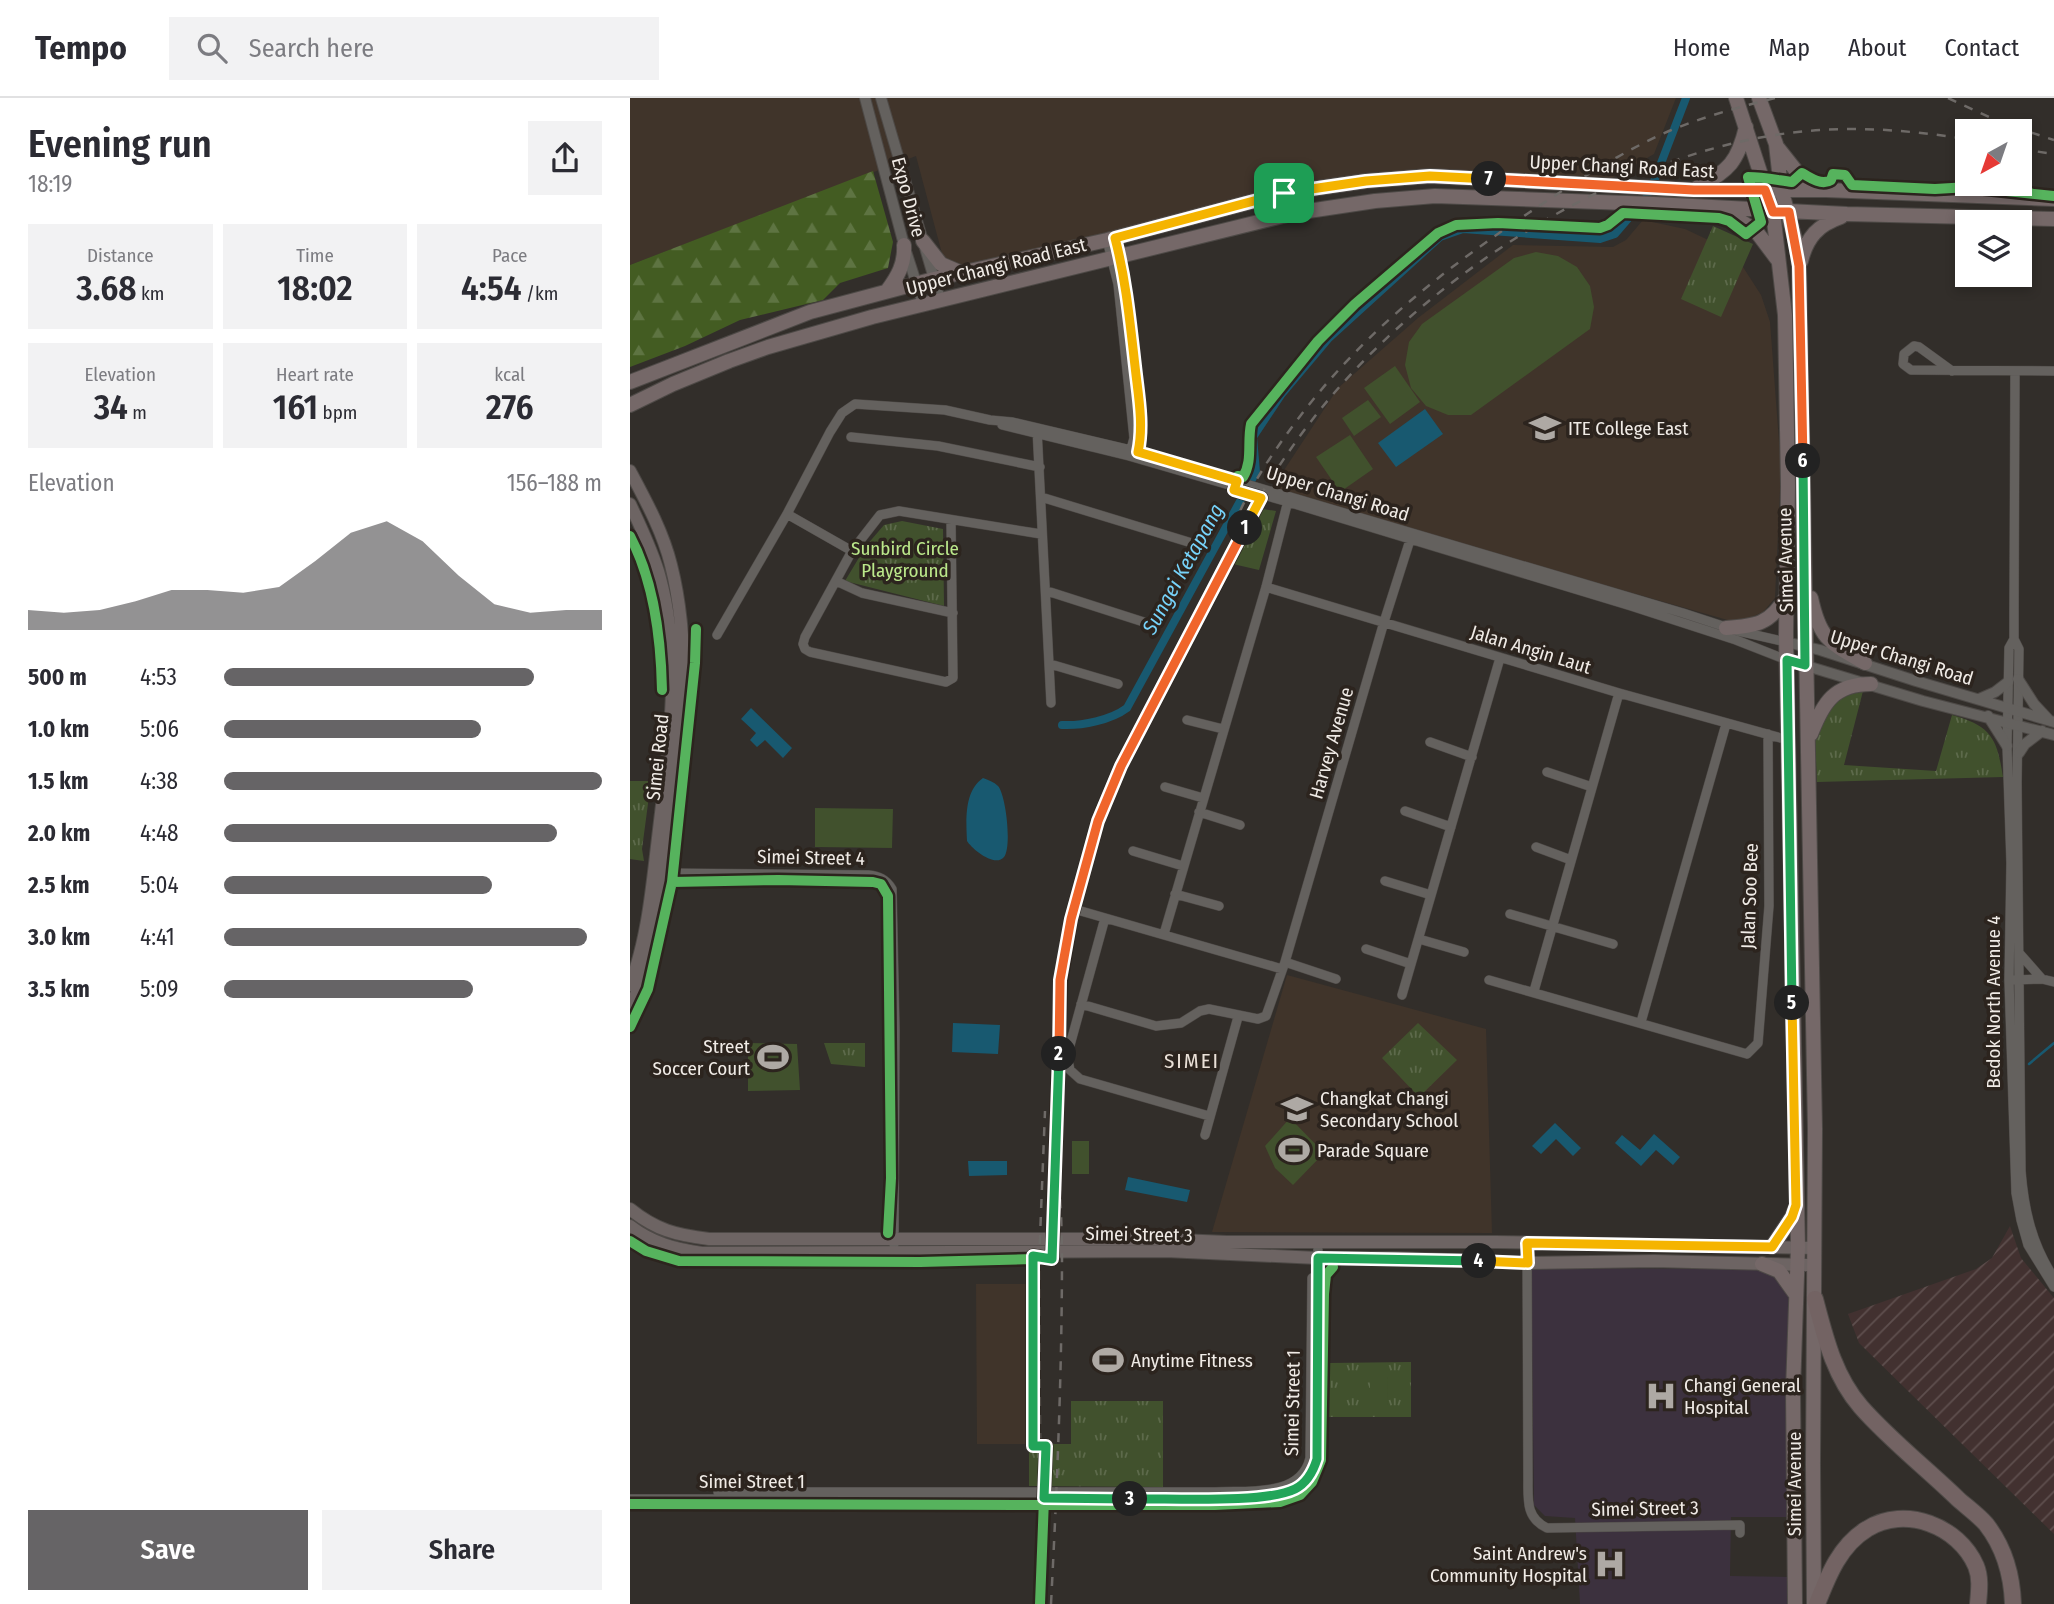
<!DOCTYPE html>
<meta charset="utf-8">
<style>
:root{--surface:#fff;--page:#f2f2f3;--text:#2b2b33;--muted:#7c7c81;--line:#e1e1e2;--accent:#666466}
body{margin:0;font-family:"Fira Sans Condensed",sans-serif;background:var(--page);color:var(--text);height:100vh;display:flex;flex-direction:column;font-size:26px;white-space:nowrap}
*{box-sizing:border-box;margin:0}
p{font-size:23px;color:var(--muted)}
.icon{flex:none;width:38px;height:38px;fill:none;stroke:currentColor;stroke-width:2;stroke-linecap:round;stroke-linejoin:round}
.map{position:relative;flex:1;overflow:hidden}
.details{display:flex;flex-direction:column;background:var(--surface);width:630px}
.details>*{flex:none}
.needle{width:46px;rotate:220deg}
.tools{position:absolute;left:1325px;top:21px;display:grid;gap:14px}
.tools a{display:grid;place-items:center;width:77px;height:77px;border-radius:0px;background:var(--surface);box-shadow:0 4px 10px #0003;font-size:35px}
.pin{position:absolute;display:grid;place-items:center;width:60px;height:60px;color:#fff;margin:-30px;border-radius:14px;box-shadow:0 4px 10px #0006}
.km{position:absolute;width:35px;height:35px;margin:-18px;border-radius:50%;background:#222;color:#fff;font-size:19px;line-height:35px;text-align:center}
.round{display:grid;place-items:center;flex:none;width:74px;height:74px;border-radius:0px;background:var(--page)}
.headline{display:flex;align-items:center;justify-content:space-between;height:119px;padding:0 28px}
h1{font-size:38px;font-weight:600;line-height:52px}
.metrics{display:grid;grid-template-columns:repeat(3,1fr);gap:10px;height:119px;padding:7px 28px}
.metrics div{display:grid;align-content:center;border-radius:0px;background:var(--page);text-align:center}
.metrics b{font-size:35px;font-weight:600}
.metrics small{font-size:19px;font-weight:400}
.metrics p{font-size:19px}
.chart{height:196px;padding:14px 28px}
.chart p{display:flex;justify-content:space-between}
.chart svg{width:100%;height:126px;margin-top:7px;fill:var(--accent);opacity:.7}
.cta{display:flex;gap:14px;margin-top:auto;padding:14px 28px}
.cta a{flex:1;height:80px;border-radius:0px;background:var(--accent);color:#fff;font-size:28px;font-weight:600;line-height:80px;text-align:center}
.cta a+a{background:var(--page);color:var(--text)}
ul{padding:0 28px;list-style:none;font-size:23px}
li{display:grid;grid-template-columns:112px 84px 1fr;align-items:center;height:52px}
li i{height:18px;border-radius:9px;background:var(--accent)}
header{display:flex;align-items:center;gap:42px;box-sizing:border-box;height:98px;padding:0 35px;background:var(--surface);border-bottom:2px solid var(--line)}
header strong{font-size:33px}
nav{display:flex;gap:38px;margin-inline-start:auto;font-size:24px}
.search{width:490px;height:63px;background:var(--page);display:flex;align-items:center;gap:18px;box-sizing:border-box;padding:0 24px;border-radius:0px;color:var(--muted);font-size:26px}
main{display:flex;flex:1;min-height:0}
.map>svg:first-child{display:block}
.built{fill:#40342a}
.industrial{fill:url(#industrial-furrows)}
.medical{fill:#3c313e}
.grass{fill:url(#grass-tufts)}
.forest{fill:url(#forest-firs)}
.garden{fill:#41512d}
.water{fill:#185970}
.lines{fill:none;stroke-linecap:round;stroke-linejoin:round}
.stream{stroke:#185970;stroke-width:2.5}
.canal{stroke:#185970;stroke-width:8}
.minor-casing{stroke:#4d4946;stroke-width:10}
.tertiary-casing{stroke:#4d4946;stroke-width:12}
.secondary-casing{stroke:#4d4946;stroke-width:14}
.primary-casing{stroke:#4d4946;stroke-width:16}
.motorway-casing{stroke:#4d4946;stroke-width:18}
.minor{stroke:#64615e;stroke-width:9}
.tertiary{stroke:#64615e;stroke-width:10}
.secondary{stroke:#6d6463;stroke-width:12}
.primary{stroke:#756868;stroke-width:14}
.motorway{stroke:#736363;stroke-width:16}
.rail{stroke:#6e6a67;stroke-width:2.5;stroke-dasharray:9 9;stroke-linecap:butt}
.cycleway-casing{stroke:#2c241e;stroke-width:15}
.cycleway{stroke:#56b35d;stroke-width:10}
.split-1-casing{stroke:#fff;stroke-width:14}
.split-2-casing{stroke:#fff;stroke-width:14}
.split-3-casing{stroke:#fff;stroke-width:14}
.split-4-casing{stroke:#fff;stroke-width:14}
.split-5-casing{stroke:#fff;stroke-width:14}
.split-6-casing{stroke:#fff;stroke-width:14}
.split-7-casing{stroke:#fff;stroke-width:14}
.split-8-casing{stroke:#fff;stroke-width:14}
.split-1{stroke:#f5b400;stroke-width:9}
.split-2{stroke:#f0652b;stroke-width:9}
.split-3{stroke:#22a559;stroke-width:9}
.split-4{stroke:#22a559;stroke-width:9}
.split-5{stroke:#f5b400;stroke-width:9}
.split-6{stroke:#22a559;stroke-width:9}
.split-7{stroke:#f0652b;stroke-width:9}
.split-8{stroke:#f5b400;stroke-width:9}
.labels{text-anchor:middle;stroke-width:7;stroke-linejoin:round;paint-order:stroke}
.street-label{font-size:19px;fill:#f0ebe6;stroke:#2c241e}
.poi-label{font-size:19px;fill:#f0ebe6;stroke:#2c241e;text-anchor:start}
.park-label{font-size:19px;fill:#bbe88b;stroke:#2c241e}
.water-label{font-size:21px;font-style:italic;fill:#77d3fa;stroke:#2c241e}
.neighbourhood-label{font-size:21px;letter-spacing:2px;fill:#eae0d7;stroke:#2c241e}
</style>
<header>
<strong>Tempo</strong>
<div class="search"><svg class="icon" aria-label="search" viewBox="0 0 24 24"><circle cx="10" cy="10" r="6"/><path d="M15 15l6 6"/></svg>Search here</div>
<nav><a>Home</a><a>Map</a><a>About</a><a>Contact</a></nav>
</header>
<main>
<section class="details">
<div class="headline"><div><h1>Evening run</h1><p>18:19</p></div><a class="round"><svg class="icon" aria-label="share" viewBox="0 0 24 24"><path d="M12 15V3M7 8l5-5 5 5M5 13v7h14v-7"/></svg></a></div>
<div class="metrics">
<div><p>Distance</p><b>3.68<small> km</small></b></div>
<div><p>Time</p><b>18:02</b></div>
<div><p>Pace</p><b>4:54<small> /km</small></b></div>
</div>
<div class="metrics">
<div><p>Elevation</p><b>34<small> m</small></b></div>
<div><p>Heart rate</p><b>161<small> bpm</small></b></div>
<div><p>kcal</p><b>276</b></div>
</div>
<div class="chart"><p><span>Elevation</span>156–188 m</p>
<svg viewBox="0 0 160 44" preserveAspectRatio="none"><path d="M0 44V37L10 38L20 37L30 34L40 30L50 30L60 31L70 29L80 20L90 10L100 6L110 13L120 25L130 35L140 38L150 37L160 37V44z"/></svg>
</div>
<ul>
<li><b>500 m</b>4:53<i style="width:82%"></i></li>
<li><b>1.0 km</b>5:06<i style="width:68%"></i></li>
<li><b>1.5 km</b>4:38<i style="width:100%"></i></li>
<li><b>2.0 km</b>4:48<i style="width:88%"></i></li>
<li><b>2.5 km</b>5:04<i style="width:71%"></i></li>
<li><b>3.0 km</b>4:41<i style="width:96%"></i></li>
<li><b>3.5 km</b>5:09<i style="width:66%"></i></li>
</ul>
<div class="cta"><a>Save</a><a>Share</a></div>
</section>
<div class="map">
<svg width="1424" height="1506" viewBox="0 0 1424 1506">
<defs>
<pattern id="industrial-furrows" width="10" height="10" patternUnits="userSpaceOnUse" patternTransform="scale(1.75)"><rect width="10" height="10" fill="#423130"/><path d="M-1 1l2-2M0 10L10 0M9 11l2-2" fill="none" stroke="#5e4f4e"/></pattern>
<pattern id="grass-tufts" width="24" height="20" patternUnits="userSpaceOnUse" patternTransform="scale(1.75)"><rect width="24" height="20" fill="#41512d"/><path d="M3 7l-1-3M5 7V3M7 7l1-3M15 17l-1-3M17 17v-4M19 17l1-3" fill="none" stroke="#5d6a4b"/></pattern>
<pattern id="forest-firs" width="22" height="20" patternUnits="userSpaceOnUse" patternTransform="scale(1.75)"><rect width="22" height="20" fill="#435c22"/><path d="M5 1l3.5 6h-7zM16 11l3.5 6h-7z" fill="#5e7442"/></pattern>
</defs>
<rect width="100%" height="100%" fill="#322e2a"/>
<path class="built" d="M0,0H1046L1024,56L975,84L801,81L700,92L643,103L342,178L314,163L286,58L0,167Z
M1013,122L1055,131L1089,147L1113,169L1131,197L1140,224L1151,370L1145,500L1133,514L1108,525L641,392L708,290L788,220L883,147L983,149L996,142Z
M657,877L856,931L862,1135L582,1134Z
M346,1186H398L399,1346H347Z"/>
<path class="industrial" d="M1380,1128L1391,1160L1424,1200V1436L1229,1245L1218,1216L1346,1171L1362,1160Z"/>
<path class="medical" d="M901,1170L1131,1171L1141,1172L1159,1190L1161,1419H1101L1100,1478L1161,1479V1506H950L945,1420L915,1418L904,1407Z"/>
<path class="grass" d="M1083,128L1123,146L1091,219L1051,201Z
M633,411L646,413L629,472L603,466Z
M272,423L313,431L314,508L215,483L236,448L254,427Z
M1233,593L1214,667L1306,673L1322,617C1362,628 1367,641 1373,679L1187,684L1185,641L1203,604L1215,598Z
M0,683H21L12,751L14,763L0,761Z
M788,925L827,962L789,999L752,960Z
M194,945H235V969L201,966Z
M781,1264V1319H698L699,1265Z
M441,1303H533V1389L399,1388V1346H441Z"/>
<path class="forest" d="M243,73L263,144L258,170L210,185L193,202L110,222L55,248L0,269V167Z"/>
<path class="garden" d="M906,154L928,158L947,169L960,188L964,209L960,231L841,317H818L796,308L781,290L775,267L779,244L792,226L884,160Z
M765,268L790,304L760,326L734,290Z
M738,302L751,319L724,338L712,320Z
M720,337L743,371L710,394L686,359Z
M185,710L263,711L262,750L185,749Z
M118,945L167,946L170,992L118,993Z
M660,1020L694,1055L663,1087L645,1070L635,1048Z
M442,1043H459V1076H442Z
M740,1279H758L757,1307H740Z"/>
<path class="water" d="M795,311L813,336L766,369L748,345Z
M121,610L162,650L153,660L135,642L127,649L120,642L126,635L111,621Z
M353,680C358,682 364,684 368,688C376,697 382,749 374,759C365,770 342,751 337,743C336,722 334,693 353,680Z
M323,925L370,927L368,956L322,954Z
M925,1025L951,1050L943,1058L926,1041L911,1056L902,1048Z
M1024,1036L1050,1059L1043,1067L1026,1052L1011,1068L985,1045L992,1037L1010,1052Z
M338,1063H377V1077L339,1078Z
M498,1079L560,1092L557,1104L495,1092Z"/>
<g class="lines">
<path class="stream" d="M1399,966L1424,945"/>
<path class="canal" d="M432,627C452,628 481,622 497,610L626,374L623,339L651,297L699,240L810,139L833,131L970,141L985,136L1016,100L1023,86L1056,0"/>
<defs>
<path id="minor" d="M485,140C496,180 499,221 504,262C508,294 515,328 506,359
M477,142L488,186L504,340L500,355
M1322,273L1289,249L1284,248L1274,256L1273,266L1281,272L1424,273
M1385,274L1384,513V541L1389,551L1387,685L1391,1073C1394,1112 1402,1147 1424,1180
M372,327L499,358L658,404L1001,508L1106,542L1157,562
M407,331L421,605
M221,339L308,348L410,369
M411,399L565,446
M157,416L222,453
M321,423L323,580L316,584L180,554L175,551L173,546L175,539L222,453L250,417L269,413L411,436
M206,483L232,495L323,515
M636,489L989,595L1158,642
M417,493L523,527
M87,537L157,416L200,334L212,315L225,306L315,312L360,322L382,324L501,352L1053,515L1108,533L1156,544
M1384,541L1379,550L1377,648L1381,765L1379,882L1386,1095L1391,1122L1398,1147L1424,1189
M420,566L488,586
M557,622L593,631
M800,644L842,659
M917,674L962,689
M535,689L573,700
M775,713L821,729
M569,714L610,727
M906,749L941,762
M503,753L553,768
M29,775L238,777C249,778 256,781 262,791L265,932L264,1147
M755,783L801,797
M545,796L589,808
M444,811L652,871
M880,816L983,846
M475,820L437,958L440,972L450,981L579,1018
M534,836L636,489L659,399
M789,841L834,854
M736,851L781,866
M1390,856L1412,881
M655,864L706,881
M859,882L1110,954L1117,956L1128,945L1139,808L1138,636
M1384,882L1412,881L1424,884
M904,893L989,595
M772,897L870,560
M451,906L526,928L551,925L570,913L579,911L628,921L636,918L655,864L754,524L781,439
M1011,924L1096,626
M575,1037L608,919
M897,1145L898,1381C898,1403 896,1420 917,1430L1110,1427V1435
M88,1394H585C617,1392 671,1400 680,1360L682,1180
M0,1401L585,1400C622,1398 675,1406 686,1361L688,1143"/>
<path id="tertiary" d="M235,0L274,147L293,206
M251,0L310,201
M1156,544L1190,552L1286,583L1424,624
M1157,562L1293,603L1424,637
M1388,581L1404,606L1418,621
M1349,601L1365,594L1378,584
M1358,618L1377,648
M1389,655L1395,646L1412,633"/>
<path id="secondary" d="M0,373C16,403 33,434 41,467C51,506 54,549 54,590L29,813L16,870L0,912
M0,406C11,430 23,454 30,480C53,565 38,654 28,740C22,789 18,840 0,887
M0,1111C26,1132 46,1137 79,1141H525L597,1144H866L1184,1150
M0,1128C22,1145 45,1151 72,1155L536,1153L688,1160H765L898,1165L1024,1163L1177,1167"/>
<path id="primary" d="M1106,0L1143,114L1155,217L1158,388L1156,537L1168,1149L1163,1292L1165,1506
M1129,0L1146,46L1151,91L1167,148L1169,168L1185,1031L1183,1366L1184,1506
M1148,50L1171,79L1191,90
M1068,89C1099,73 1108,63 1116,29
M1093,112L1126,133L1147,161
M293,143L311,166L332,175
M1171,163C1177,139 1188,127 1211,119
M257,193C268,178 275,166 274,147
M0,284L180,214L304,181L477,142L654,95L736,83L800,78L1064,92H1196L1424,101
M0,307L43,286L99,263L138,249L242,219L665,115L745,103L805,98L1024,106L1217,116L1424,121
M1181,500C1190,542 1200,545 1235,565
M1096,530C1126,528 1140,526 1156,499
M1181,636C1193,605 1204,586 1241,586
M1142,1149L1162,1119L1165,1111
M1132,1166L1149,1173L1166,1197"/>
<path id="motorway" d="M1185,1201C1195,1239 1204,1278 1231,1309C1260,1342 1296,1370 1328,1401C1337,1409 1348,1417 1356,1426C1374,1449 1382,1478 1383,1506
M1187,1506C1198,1478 1210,1447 1237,1431C1275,1407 1329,1428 1346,1468C1351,1480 1349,1494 1348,1506"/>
</defs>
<use href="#minor" class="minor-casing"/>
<use href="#tertiary" class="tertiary-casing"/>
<use href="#secondary" class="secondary-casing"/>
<use href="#primary" class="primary-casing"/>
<use href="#motorway" class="motorway-casing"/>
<use href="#minor" class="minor"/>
<use href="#tertiary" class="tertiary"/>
<use href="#secondary" class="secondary"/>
<use href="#primary" class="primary"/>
<use href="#motorway" class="motorway"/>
<path class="rail" d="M1318,0L1372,25L1424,42
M1390,51L1424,56
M603,429C618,392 639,360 662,329C727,240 806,177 897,116C942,86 989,55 1039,33C1073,19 1109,9 1145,0
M411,1506L409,1165L415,1013
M421,1506C427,1389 432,1273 432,1156C431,1082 425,1009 427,936C428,909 428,882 433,856C444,795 459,730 485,673C507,625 534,578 558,531C599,450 640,371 699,301C812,167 1001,49 1177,33C1231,28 1284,33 1337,41"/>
<defs>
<path id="cycleway" d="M0,438C24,483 31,542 32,592
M66,531L65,565L42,784L148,782L243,784L251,786L258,798L261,1080L258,1135
M0,929L18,891L42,784
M0,1143L16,1153L49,1163L290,1164L403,1161
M0,1406L394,1407H585L650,1404L670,1397L682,1384L691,1362L694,1196L696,1177L703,1169
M410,1506L416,1348L403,1347V1158L422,1161L431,882L441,821L468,723L491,668L631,400L604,392L608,378L613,379C623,363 617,344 621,326L688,243L725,206L808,135L826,127L868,125L970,130L978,127L993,115L1089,120L1099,123L1116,136L1131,124L1118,79C1133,79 1147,82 1162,84L1172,75C1180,80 1192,88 1201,82L1203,76L1215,77L1222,87L1305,91L1339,89L1424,98"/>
</defs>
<use href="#cycleway" class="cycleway-casing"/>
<use href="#cycleway" class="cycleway"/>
</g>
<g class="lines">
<defs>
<path id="split-1" d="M615,430L631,400L604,392L607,383L508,354C514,326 508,296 505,268C500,225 496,182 485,140L654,95"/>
<path id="split-2" d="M429,956L430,882L441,821L468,723L491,668L615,430"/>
<path id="split-3" d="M429,956L422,1161L403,1158V1348H416L414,1400L500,1401"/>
<path id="split-4" d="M500,1401C537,1400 635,1406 665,1391C677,1385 683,1374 687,1361L688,1160L849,1163"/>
<path id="split-5" d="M849,1163L898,1165L897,1145L1142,1149L1162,1119L1166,1107L1162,905"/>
<path id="split-6" d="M1162,905L1157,562L1175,567L1173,363"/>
<path id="split-7" d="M859,81L1064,92H1135L1143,114H1159L1169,168L1173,363"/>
<path id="split-8" d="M654,95L736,83L800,78L859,81"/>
</defs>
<use href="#split-1" class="split-1-casing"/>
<use href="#split-2" class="split-2-casing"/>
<use href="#split-3" class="split-3-casing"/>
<use href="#split-4" class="split-4-casing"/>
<use href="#split-5" class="split-5-casing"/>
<use href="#split-6" class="split-6-casing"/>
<use href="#split-7" class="split-7-casing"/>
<use href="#split-8" class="split-8-casing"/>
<use href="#split-1" class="split-1"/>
<use href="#split-2" class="split-2"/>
<use href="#split-3" class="split-3"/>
<use href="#split-4" class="split-4"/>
<use href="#split-5" class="split-5"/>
<use href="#split-6" class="split-6"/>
<use href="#split-7" class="split-7"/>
<use href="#split-8" class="split-8"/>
</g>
<defs>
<symbol id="university-bare" viewBox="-9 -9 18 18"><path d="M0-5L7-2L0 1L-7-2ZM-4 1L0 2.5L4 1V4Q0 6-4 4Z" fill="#aea9a4" stroke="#2c241e" stroke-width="2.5" paint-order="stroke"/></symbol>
<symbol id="stadium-bare" viewBox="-9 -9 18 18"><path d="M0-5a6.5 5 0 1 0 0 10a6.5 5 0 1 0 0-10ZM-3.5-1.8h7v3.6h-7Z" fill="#aea9a4" stroke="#2c241e" stroke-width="2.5" paint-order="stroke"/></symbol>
<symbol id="school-bare" viewBox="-9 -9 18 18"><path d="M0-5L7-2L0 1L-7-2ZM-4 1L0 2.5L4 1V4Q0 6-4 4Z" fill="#aea9a4" stroke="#2c241e" stroke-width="2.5" paint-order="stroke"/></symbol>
<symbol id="hospital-bare" viewBox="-9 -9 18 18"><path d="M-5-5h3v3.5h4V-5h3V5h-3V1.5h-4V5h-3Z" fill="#aea9a4" stroke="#2c241e" stroke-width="2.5" paint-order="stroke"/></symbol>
</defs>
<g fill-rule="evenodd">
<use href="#university-bare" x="893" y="308" width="44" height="44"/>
<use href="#stadium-bare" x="121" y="937" width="44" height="44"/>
<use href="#school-bare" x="645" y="989" width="44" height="44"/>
<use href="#stadium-bare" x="642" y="1030" width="44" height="44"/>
<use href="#stadium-bare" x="456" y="1240" width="44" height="44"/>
<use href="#hospital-bare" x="1009" y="1276" width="44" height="44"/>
<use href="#hospital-bare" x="958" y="1444" width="44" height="44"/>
</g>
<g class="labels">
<g class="street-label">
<text transform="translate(992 68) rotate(3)" y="7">Upper Changi Road East</text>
<text transform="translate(279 99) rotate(75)" y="7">Expo Drive</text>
<text transform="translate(366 168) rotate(-14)" y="7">Upper Changi Road East</text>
<text transform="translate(708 395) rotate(17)" y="7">Upper Changi Road</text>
<text transform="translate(1155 462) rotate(-91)" y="7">Simei Avenue</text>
<text transform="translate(901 551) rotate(17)" y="7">Jalan Angin Laut</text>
<text transform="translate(1272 559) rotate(17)" y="7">Upper Changi Road</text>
<text transform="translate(701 645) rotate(-74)" y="7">Harvey Avenue</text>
<text transform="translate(27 659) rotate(-84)" y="7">Simei Road</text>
<text transform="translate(181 759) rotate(1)" y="7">Simei Street 4</text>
<text transform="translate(1119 798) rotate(-88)" y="7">Jalan Soo Bee</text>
<text transform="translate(1363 904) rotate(-90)" y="7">Bedok North Avenue 4</text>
<text transform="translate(509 1136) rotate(1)" y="7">Simei Street 3</text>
<text transform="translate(662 1305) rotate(-89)" y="7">Simei Street 1</text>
<text x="122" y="1390">Simei Street 1</text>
<text transform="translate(1164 1386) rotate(-90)" y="7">Simei Avenue</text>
<text transform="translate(1015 1410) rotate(-1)" y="7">Simei Street 3</text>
</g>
<g class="poi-label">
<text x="938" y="337">ITE College East</text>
<text x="120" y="955" text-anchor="end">Street<tspan x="120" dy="22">Soccer Court</tspan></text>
<text x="690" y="1007">Changkat Changi<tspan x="690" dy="22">Secondary School</tspan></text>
<text x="687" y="1059">Parade Square</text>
<text x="501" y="1269">Anytime Fitness</text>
<text x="1054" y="1294">Changi General<tspan x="1054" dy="22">Hospital</tspan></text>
<text x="957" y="1462" text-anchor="end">Saint Andrew's<tspan x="957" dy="22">Community Hospital</tspan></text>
</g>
<g class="park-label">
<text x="275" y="457">Sunbird Circle<tspan x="275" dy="22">Playground</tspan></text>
</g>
<g class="water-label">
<text transform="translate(553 471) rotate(-61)" y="7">Sungei Ketapang</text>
</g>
<g class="neighbourhood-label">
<text x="562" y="970">SIMEI</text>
</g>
</g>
</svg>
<div class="tools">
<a><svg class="needle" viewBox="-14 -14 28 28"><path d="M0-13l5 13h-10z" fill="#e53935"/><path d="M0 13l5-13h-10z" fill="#7c7c81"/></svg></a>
<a><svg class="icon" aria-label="layers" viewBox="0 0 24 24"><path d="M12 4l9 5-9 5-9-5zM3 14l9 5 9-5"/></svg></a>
</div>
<div class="pin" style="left:654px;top:95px;background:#1e9e55"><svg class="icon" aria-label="arrive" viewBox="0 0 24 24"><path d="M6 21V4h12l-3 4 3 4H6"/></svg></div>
<b class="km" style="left:615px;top:430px">1</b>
<b class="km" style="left:429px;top:956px">2</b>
<b class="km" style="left:500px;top:1401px">3</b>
<b class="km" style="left:849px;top:1163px">4</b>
<b class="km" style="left:1162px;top:905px">5</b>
<b class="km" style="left:1173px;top:363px">6</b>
<b class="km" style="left:859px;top:81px">7</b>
</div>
</main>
